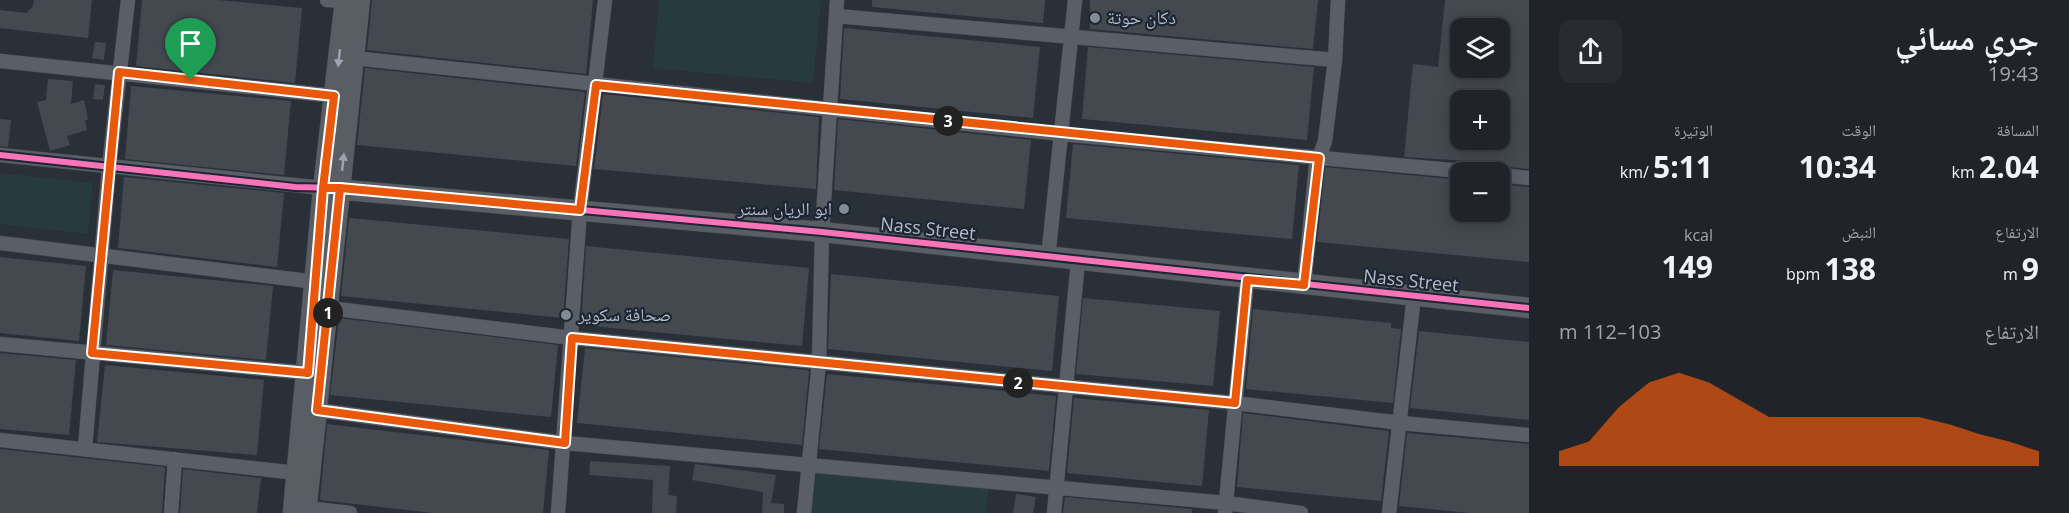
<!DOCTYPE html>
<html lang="ar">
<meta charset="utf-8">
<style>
:root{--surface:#20242a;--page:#282c32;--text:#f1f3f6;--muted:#a2a4a8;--line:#3d4147;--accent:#ea580c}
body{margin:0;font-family:"Open Sans","Noto Naskh Arabic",sans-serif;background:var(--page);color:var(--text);direction:rtl;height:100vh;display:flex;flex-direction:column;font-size:22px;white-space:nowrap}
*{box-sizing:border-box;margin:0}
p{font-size:20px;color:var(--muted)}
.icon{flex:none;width:33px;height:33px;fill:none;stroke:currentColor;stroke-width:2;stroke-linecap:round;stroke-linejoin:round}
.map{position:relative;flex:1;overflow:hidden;direction:ltr}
.sheet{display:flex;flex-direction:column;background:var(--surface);width:540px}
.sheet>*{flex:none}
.controls{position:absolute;left:1450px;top:18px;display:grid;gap:12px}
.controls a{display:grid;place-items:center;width:60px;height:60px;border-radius:12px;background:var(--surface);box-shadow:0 3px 15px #0003,0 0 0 2px var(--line);font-size:30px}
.pin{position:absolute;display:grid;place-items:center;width:51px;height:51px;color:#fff;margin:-62px -26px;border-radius:50% 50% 50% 0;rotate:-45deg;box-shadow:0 0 6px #0007}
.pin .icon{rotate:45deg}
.km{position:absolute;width:30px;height:30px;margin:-15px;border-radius:50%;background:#222;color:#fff;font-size:16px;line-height:30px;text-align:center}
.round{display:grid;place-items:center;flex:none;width:63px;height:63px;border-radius:12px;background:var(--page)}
.head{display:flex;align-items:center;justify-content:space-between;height:102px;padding:0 30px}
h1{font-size:33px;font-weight:700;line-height:45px}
.stats{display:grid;grid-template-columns:repeat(3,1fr);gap:9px;height:102px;padding:6px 30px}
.stats div{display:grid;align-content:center}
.stats b{font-size:30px;font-weight:700}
.stats small{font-size:16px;font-weight:400}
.stats p{font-size:16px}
.chart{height:168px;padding:12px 30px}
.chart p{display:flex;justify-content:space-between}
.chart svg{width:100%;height:108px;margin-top:6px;fill:var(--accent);opacity:.7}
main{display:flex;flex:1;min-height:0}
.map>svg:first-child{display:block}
.green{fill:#273a3e}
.building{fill:#444950;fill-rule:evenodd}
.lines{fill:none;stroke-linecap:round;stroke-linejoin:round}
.street-casing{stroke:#484c53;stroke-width:15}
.secondary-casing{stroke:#484c53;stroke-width:21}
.street{stroke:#5a5e66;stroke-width:14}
.secondary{stroke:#595d64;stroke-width:20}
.cycleway-casing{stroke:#1d2633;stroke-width:10}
.cycleway{stroke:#fb73b8;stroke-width:6}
.oneway{fill:#9da4b0}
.route-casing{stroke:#fff;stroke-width:12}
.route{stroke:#ea580c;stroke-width:8}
.poi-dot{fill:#848b96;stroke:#1d2633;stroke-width:2}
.labels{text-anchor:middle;stroke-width:4.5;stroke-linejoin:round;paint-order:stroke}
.poi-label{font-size:18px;fill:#b4bcc9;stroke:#1d2633;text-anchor:start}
.street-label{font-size:18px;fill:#b4bcc9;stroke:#1d2633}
</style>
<main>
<section class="sheet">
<div class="head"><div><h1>جري مسائي</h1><p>19:43</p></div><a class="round"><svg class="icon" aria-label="share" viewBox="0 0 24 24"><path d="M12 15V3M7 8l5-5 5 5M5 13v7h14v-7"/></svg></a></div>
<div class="stats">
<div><p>المسافة</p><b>2.04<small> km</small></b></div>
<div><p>الوقت</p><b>10:34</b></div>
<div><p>الوتيرة</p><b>5:11<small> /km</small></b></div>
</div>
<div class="stats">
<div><p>الارتفاع</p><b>9<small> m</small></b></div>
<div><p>النبض</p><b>138<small> bpm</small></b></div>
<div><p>kcal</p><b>149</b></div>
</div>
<div class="chart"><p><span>الارتفاع</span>103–112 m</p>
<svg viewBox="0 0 160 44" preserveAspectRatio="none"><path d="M0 44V38L10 34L20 20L30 10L40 6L50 10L60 17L70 24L80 24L90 24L100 24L110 24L120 24L130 27L140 31L150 34L160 38V44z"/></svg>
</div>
</section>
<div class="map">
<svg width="1529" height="513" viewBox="0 0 1529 513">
<rect width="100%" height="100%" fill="#2a3038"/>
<path class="green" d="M659,0H821L813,83L653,68Z
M0,173L93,183L88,234L0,224Z
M814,470L989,487L986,513H810Z"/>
<path class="building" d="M34,0H92L88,38L0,28V10L26,13L33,6Z
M142,0H218L302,8L295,83L136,66Z
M372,0H593L586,74L367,50Z
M872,0H1045L1043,23L872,7Z
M1090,0H1318L1313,49L1090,29Z
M1445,0H1529V169L1500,166V163L1404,157L1413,64L1438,67ZM1461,28H1500V68H1461ZM1461,100H1500V140H1461Z
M844,28L1040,47L1033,118L840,99Z
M95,42L106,43L104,60L92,58Z
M1088,47L1314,67L1307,140L1082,119Z
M365,68L585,92L576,166L357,145Z
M48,79L73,81L71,104L84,100L88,119L85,121L87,130L67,136L70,145L50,151L37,102L46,100Z
M95,84L105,85L103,100L93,99Z
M131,86L291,101L284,175L125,159Z
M603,94L819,117L816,189L594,169Z
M0,119L11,120L8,147L0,146Z
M838,119L1031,140L1024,209L834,190Z
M1073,144L1299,165L1292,239L1066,218Z
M1325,167L1461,180V212H1500V184L1529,187V262L1317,242Z
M124,177L284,193L277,267L118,248Z
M349,218L569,239L563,318L341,296Z
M586,246L809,268L802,346L581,325Z
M0,257L86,266L79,341L0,333Z
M113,270L273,286L266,360L106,345Z
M831,274L1059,296L1052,371L828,349Z
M1083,298L1220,311L1213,386L1076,374Z
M1253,309L1391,323V328L1401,329L1393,403L1246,389Z
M339,318L558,345L551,417L330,395Z
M1419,331L1529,342V420L1410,408Z
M585,348L807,370L809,372L802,445L577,423Z
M0,353L76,360L69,435L0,429Z
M105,365L264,380L257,455L97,442Z
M827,374L1056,396L1049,471L819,449Z
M1074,398L1209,410L1202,486L1067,473Z
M1243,413L1389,431L1381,501L1237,487Z
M327,424L549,450L543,513H433L320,500Z
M1407,433L1529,444V513H1470L1399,506Z
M0,449L165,467L162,513H0Z
M590,461L670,466L668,495L677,496L676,513H652L653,480L589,475Z
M695,464L776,475L771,503L784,504V513H762L763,492L692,480Z
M183,469L261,478L257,513H180Z
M1016,494L1036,497L1033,513H1013Z
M1065,497L1192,509V513H1063Z"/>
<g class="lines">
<defs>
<path id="street" d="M327,0L345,1
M836,16L1335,60
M354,58L1061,134L1472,172
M0,61L335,96
M0,155L323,188
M1500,175L1529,178
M0,243L316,282
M1048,258L1075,0
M1304,285L1316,166L1325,141L1335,60L1338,0
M329,308L572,338L1235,403L1401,423L1529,435
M0,344L308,373
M317,410L565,443L1226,503L1301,513
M0,440L297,473
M85,448L109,167L128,0
M307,508L350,513
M171,513L175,459
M558,513L580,210L605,0
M804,513L819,362L822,232L837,0
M1054,513L1078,261
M1225,513L1247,280
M1389,513L1414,296"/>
<path id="secondary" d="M323,188L822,232L1529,308
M293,511L323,188L345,0
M306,513L360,0"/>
</defs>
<use href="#street" class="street-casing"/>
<use href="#secondary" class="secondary-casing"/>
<use href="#street" class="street"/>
<use href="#secondary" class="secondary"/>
<defs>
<path id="cycleway" d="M0,155L295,187L340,188L822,232L1529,308"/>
</defs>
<use href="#cycleway" class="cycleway-casing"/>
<use href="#cycleway" class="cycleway"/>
</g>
<defs><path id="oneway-solid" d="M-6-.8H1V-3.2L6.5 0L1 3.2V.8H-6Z" transform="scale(1.5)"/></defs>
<g class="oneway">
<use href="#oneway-solid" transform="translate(339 58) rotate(96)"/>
<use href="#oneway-solid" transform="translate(343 162) rotate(-84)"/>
</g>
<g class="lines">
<defs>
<path id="route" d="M191,80L119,72L92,353L308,373L323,188H340L317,410L565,443L572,338L1235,403L1247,280L1304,285L1319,158L596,85L580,210L340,188H323L334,96L191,80"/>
</defs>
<use href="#route" class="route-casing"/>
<use href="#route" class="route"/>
</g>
<g class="poi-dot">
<circle cx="1095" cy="18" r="6"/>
<circle cx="844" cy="209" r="6"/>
<circle cx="566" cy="315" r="6"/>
</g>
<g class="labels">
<g class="poi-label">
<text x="1107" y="24">دكان حوتة</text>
<text x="832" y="215" text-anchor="end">ابو الريان سنتر</text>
<text x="578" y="321">صحافة سكوير</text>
</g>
<g class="street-label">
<text transform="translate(928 229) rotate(6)" y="6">Nass Street</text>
<text transform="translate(1411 281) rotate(6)" y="6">Nass Street</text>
</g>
</g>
</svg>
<div class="controls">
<a><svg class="icon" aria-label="layers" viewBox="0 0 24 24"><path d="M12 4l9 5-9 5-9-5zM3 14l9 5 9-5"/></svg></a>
<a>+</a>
<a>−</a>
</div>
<div class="pin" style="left:191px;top:80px;background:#1e9e55"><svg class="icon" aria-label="arrive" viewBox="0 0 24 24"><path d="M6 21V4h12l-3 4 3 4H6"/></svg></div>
<b class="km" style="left:328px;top:313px">1</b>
<b class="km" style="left:1018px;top:383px">2</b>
<b class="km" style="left:948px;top:121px">3</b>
</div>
</main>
